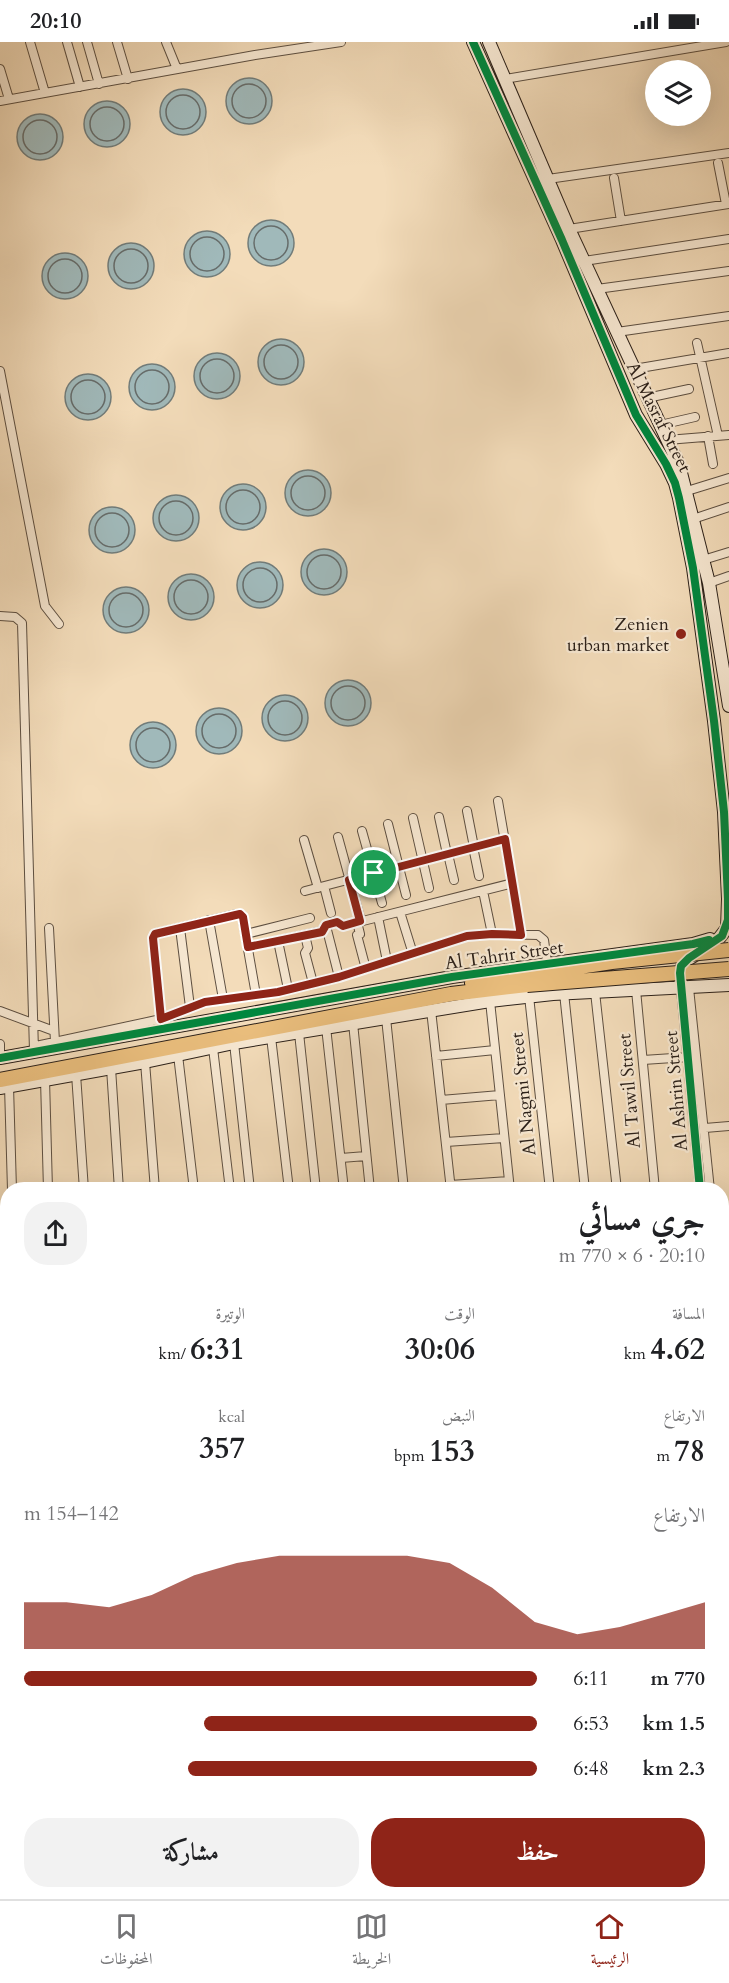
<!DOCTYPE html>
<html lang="ar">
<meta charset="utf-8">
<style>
:root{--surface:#fff;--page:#f2f2f2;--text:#202124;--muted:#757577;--line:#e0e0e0;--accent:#8f2418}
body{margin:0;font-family:Cardo,Amiri,serif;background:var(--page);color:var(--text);direction:rtl;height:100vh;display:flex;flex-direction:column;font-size:22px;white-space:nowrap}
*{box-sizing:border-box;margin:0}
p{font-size:20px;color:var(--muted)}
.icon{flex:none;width:33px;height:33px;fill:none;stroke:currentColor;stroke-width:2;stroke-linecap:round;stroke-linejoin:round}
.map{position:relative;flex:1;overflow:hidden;direction:ltr}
.sheet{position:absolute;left:0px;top:1140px;width:729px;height:717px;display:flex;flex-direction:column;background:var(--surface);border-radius:24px 24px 0 0;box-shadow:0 6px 24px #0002;direction:rtl}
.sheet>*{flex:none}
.controls{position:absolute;left:645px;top:18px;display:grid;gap:12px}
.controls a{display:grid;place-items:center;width:66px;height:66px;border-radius:50%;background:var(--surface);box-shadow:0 6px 24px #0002;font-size:30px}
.pin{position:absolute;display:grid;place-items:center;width:51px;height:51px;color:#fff;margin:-26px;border:3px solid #fff;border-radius:50%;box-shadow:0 2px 6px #0007}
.round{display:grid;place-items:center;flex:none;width:63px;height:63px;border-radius:24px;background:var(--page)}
.head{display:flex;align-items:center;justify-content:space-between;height:102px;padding:0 24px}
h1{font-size:33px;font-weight:700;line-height:45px}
.figures{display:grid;grid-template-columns:repeat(3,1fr);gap:9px;height:102px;padding:6px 24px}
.figures div{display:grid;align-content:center}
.figures b{font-size:30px;font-weight:700}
.figures small{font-size:16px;font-weight:400}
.figures p{font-size:16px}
.chart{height:168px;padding:12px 24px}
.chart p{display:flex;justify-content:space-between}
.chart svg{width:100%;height:108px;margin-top:6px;fill:var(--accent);opacity:.7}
.cta{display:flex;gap:12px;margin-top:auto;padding:12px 24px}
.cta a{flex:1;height:69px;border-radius:24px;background:var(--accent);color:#fff;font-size:24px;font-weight:700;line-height:69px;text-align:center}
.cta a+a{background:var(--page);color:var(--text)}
ul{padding:0 24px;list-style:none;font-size:20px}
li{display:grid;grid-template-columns:96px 72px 1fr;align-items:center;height:45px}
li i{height:15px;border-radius:8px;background:var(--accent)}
.status{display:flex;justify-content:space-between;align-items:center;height:42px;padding:0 30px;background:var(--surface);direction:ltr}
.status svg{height:16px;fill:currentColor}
.dock{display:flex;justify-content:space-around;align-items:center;height:84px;border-top:2px solid var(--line);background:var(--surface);font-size:16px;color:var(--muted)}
.dock a{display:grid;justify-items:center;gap:3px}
.dock .on{color:var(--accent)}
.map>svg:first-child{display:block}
.water{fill:#a0b9ba;stroke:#717c7a;stroke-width:1.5}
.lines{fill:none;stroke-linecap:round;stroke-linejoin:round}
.shore{stroke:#666c6a;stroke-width:1.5}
.street-casing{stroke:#5d4f41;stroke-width:10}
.secondary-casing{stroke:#2b2019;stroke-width:14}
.primary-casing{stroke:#2b2019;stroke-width:16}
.street{stroke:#f7e8d2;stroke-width:8}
.secondary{stroke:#f7e8d2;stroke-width:12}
.primary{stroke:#eabe7d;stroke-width:14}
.primary-bridge-casing{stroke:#2b2019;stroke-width:16;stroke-linecap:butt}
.primary-bridge{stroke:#eabe7d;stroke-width:14}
.cycleway-casing{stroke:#f7e8d2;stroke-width:11}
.cycleway{stroke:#00873e;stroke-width:8}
.route-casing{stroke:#fff;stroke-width:12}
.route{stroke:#8f2418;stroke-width:8}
.poi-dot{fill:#8f2418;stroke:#f7e8d2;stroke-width:2}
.labels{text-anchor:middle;stroke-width:4.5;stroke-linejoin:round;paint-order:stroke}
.street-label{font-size:18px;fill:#2b2019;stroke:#f7e8d2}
.poi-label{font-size:18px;fill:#2b2019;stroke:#f7e8d2;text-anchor:end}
</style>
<div class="status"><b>20:10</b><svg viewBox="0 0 49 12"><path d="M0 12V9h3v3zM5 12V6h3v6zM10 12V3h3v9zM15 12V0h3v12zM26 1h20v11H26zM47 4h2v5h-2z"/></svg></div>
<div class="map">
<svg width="729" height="1857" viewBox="0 0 729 1857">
<rect width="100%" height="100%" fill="#f3dcba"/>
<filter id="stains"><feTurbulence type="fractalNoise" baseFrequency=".00333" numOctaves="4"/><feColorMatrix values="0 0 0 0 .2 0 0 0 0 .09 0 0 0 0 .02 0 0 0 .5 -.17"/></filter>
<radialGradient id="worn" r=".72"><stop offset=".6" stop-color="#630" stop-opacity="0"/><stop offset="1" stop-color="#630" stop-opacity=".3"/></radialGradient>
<path class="water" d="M226 59a23 23 0 1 1 46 0a23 23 0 1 1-46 0Z
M160 70a23 23 0 1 1 46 0a23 23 0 1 1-46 0Z
M84 82a23 23 0 1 1 46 0a23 23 0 1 1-46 0Z
M17 95a23 23 0 1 1 46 0a23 23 0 1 1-46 0Z
M248 201a23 23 0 1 1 46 0a23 23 0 1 1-46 0Z
M184 212a23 23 0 1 1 46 0a23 23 0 1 1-46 0Z
M108 224a23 23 0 1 1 46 0a23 23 0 1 1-46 0Z
M42 234a23 23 0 1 1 46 0a23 23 0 1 1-46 0Z
M258 320a23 23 0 1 1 46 0a23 23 0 1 1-46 0Z
M194 334a23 23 0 1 1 46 0a23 23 0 1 1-46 0Z
M129 345a23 23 0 1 1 46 0a23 23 0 1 1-46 0Z
M65 355a23 23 0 1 1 46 0a23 23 0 1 1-46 0Z
M285 451a23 23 0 1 1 46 0a23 23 0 1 1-46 0Z
M220 465a23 23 0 1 1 46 0a23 23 0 1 1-46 0Z
M153 476a23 23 0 1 1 46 0a23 23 0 1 1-46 0Z
M89 488a23 23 0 1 1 46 0a23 23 0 1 1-46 0Z
M301 530a23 23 0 1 1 46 0a23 23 0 1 1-46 0Z
M237 543a23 23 0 1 1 46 0a23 23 0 1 1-46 0Z
M168 555a23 23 0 1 1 46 0a23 23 0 1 1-46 0Z
M103 568a23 23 0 1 1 46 0a23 23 0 1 1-46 0Z
M325 661a23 23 0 1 1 46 0a23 23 0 1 1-46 0Z
M262 676a23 23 0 1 1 46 0a23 23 0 1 1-46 0Z
M196 689a23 23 0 1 1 46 0a23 23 0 1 1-46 0Z
M130 703a23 23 0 1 1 46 0a23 23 0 1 1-46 0Z"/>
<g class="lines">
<path class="shore" d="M232 59a17 17 0 1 1 34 0a17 17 0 1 1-34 0Z
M166 70a17 17 0 1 1 34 0a17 17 0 1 1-34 0Z
M90 82a17 17 0 1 1 34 0a17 17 0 1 1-34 0Z
M23 95a17 17 0 1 1 34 0a17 17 0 1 1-34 0Z
M254 201a17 17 0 1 1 34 0a17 17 0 1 1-34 0Z
M190 212a17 17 0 1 1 34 0a17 17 0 1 1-34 0Z
M114 224a17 17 0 1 1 34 0a17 17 0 1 1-34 0Z
M48 234a17 17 0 1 1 34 0a17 17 0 1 1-34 0Z
M264 320a17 17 0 1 1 34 0a17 17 0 1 1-34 0Z
M200 334a17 17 0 1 1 34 0a17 17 0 1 1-34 0Z
M135 345a17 17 0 1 1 34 0a17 17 0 1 1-34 0Z
M71 355a17 17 0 1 1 34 0a17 17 0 1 1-34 0Z
M291 451a17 17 0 1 1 34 0a17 17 0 1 1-34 0Z
M226 465a17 17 0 1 1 34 0a17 17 0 1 1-34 0Z
M159 476a17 17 0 1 1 34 0a17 17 0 1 1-34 0Z
M95 488a17 17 0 1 1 34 0a17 17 0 1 1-34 0Z
M307 530a17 17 0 1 1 34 0a17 17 0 1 1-34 0Z
M243 543a17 17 0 1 1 34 0a17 17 0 1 1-34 0Z
M174 555a17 17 0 1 1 34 0a17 17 0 1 1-34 0Z
M109 568a17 17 0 1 1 34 0a17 17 0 1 1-34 0Z
M331 661a17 17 0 1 1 34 0a17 17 0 1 1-34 0Z
M268 676a17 17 0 1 1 34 0a17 17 0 1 1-34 0Z
M202 689a17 17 0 1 1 34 0a17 17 0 1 1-34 0Z
M136 703a17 17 0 1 1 34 0a17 17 0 1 1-34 0Z"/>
<defs>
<path id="street" d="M30,0L45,51
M67,0L80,45
M87,0L99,42
M117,0L128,37
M166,0L177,27
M0,27L9,57
M505,37L726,0
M0,59L255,13L341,0
M718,121L726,162
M614,136L621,179
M548,137L729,111
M569,187L729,162
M584,219L729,197
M597,247L729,229
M617,290L729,274
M697,301L718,394
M634,327L729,311
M0,329L45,564L59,582
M647,356L689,347
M660,383L695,375
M708,394L713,422
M667,398L729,393
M687,449L729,436
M693,477L729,465
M703,518L729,510
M709,541L729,534
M0,574L15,575L22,581L34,1009
M498,759L521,893
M467,769L474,805
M439,775L447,812
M413,776L429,846
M388,782L406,853
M362,789L382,861
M338,795L361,879
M304,798L318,846
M473,805L479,834
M448,812L454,838
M324,844L331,871
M305,849L505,797
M483,849L492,892
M400,870L413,912
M378,875L387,919
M209,878L223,957
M357,880L360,892L357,893L366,927
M326,884L339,935
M49,886L55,1000
M180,886L190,965
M246,892L310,876
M305,893L308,906L305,911L313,941
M278,899L288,947
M248,905L323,889L329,882L337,880L343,884L513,841
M689,946L710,1148
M681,947L700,1148
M636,948L655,1148
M595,950L617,1148
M564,951L585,1148
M529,954L550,1148
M490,959L510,1148
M431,968L451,1148
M0,969L54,989
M386,976L404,1148
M161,977L153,896L157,891L236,872L242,873L256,953
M353,981L370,1148
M326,985L344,1148
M299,991L316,1148
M271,995L289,1148
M234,1001L250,1148
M0,1002V1011
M36,1004L161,977L205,960L278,950L339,935L467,894L492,892L538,893L544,898L548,927
M213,1006L230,1148
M178,1013L194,1148
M436,1014L495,1008
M643,1018L688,1015
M145,1020L155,1148
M111,1026L119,1148
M76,1032L84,1148
M45,1037L48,1148
M9,1044L12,1148
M441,1058L500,1053
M705,1086L729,1084
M446,1100L504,1096
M341,1116L366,1114
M450,1143L509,1139
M722,1270L729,1352
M2,1343H8
M0,1371H8
M722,1385L729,1468
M0,1389H8
M0,1492L8,1493
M722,1525H729
M722,1562L729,1561
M0,1687H8
M0,1736L8,1737
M722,1748L729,1731
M0,1817H8
M0,1850H12
M134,1850V1857
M175,1850L176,1857
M273,1850L274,1857
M301,1850L302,1857
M328,1850L329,1857
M357,1850L358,1857
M386,1850L387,1857
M418,1850L419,1857
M495,1857L498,1850
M531,1857L535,1850
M581,1857L584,1850
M625,1857L629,1850
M671,1857L674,1850
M719,1857L729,1838"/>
<path id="secondary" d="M473,0L562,198L636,373L666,422L675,441L679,456L693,526L714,679L724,770L728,857L727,886L717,899L684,920L680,931L681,947
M489,0L569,187L679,423L709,541L729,664
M0,1016L452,935L693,902L710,897
M0,1046L145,1020L234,1001L490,959L553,952L729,943
M0,1178L8,1186
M0,1205L8,1214
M722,1642L729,1648
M722,1663L729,1667
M0,1756L8,1745
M0,1778L8,1765
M435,1850L440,1857
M455,1850L460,1857"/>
<path id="primary" d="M472,941L526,933
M0,1038L451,952L527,943"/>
</defs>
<use href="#street" class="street-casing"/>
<use href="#secondary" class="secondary-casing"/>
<use href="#primary" class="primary-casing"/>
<use href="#street" class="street"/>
<use href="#secondary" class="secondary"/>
<use href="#primary" class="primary"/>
<defs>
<path id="primary-bridge" d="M526,933L612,920L729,908
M527,943L729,927"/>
</defs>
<use href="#primary-bridge" class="primary-bridge-casing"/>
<use href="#primary-bridge" class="primary-bridge"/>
<defs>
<path id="cycleway" d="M473,0L562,198L636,373L666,422L675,441L679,456L693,526L714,679L724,770L728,857V878L722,894L689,916L681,924L680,931L700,1148
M0,1016L452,935L693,902L709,898"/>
</defs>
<use href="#cycleway" class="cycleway-casing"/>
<use href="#cycleway" class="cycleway"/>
</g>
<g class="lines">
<defs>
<path id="route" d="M505,797L521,893L492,892L467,894L339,935L278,950L205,960L161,977L153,896L155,892L240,872L243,875L248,905L322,890L326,883L337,880L343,884L360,879L349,838Z"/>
</defs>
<use href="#route" class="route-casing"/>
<use href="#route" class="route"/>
</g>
<circle class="poi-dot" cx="681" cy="592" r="6"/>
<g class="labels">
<g class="street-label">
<text transform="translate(659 375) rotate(63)" y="6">Al Masraf Street</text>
<text transform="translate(504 913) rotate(-8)" y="6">Al Tahrir Street</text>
<text transform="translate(629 1049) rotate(-95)" y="6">Al Tawil Street</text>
<text transform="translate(676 1049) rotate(-95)" y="6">Al Ashrin Street</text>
<text transform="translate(523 1052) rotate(-96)" y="6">Al Nagmi Street</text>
</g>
<g class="poi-label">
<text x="669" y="588">Zenien<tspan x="669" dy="21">urban market</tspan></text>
</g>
</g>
<rect width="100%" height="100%" filter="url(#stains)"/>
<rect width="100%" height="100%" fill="url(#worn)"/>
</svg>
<div class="controls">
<a><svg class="icon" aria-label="layers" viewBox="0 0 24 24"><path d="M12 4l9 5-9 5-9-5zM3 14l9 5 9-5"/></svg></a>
</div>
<div class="pin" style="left:374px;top:831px;background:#1e9e55"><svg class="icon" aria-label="arrive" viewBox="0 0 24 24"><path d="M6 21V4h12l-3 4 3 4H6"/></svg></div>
<section class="sheet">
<div class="head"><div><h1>جري مسائي</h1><p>20:10 · 6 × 770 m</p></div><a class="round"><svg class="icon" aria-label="share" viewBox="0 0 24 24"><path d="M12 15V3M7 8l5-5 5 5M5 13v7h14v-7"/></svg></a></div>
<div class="figures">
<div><p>المسافة</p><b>4.62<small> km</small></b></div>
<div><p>الوقت</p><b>30:06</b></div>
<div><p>الوتيرة</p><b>6:31<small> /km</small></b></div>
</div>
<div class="figures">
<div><p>الارتفاع</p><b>78<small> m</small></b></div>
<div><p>النبض</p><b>153<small> bpm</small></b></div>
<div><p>kcal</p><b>357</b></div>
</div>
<div class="chart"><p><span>الارتفاع</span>142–154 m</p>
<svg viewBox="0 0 160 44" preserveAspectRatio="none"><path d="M0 44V25L10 25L20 27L30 22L40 14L50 9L60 6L70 6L80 6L90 6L100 9L110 19L120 33L130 38L140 35L150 30L160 25V44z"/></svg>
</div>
<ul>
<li><b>770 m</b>6:11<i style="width:100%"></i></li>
<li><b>1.5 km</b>6:53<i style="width:65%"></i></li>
<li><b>2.3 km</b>6:48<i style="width:68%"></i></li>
</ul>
<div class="cta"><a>حفظ</a><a>مشاركة</a></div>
</section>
</div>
<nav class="dock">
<a class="on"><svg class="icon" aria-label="home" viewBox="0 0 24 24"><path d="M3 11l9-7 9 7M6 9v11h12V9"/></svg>الرئيسية</a>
<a><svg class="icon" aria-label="map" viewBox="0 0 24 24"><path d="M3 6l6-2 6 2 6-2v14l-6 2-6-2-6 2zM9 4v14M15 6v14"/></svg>الخريطة</a>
<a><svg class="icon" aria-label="saved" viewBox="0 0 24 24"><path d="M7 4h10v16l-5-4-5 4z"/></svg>المحفوظات</a>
</nav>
